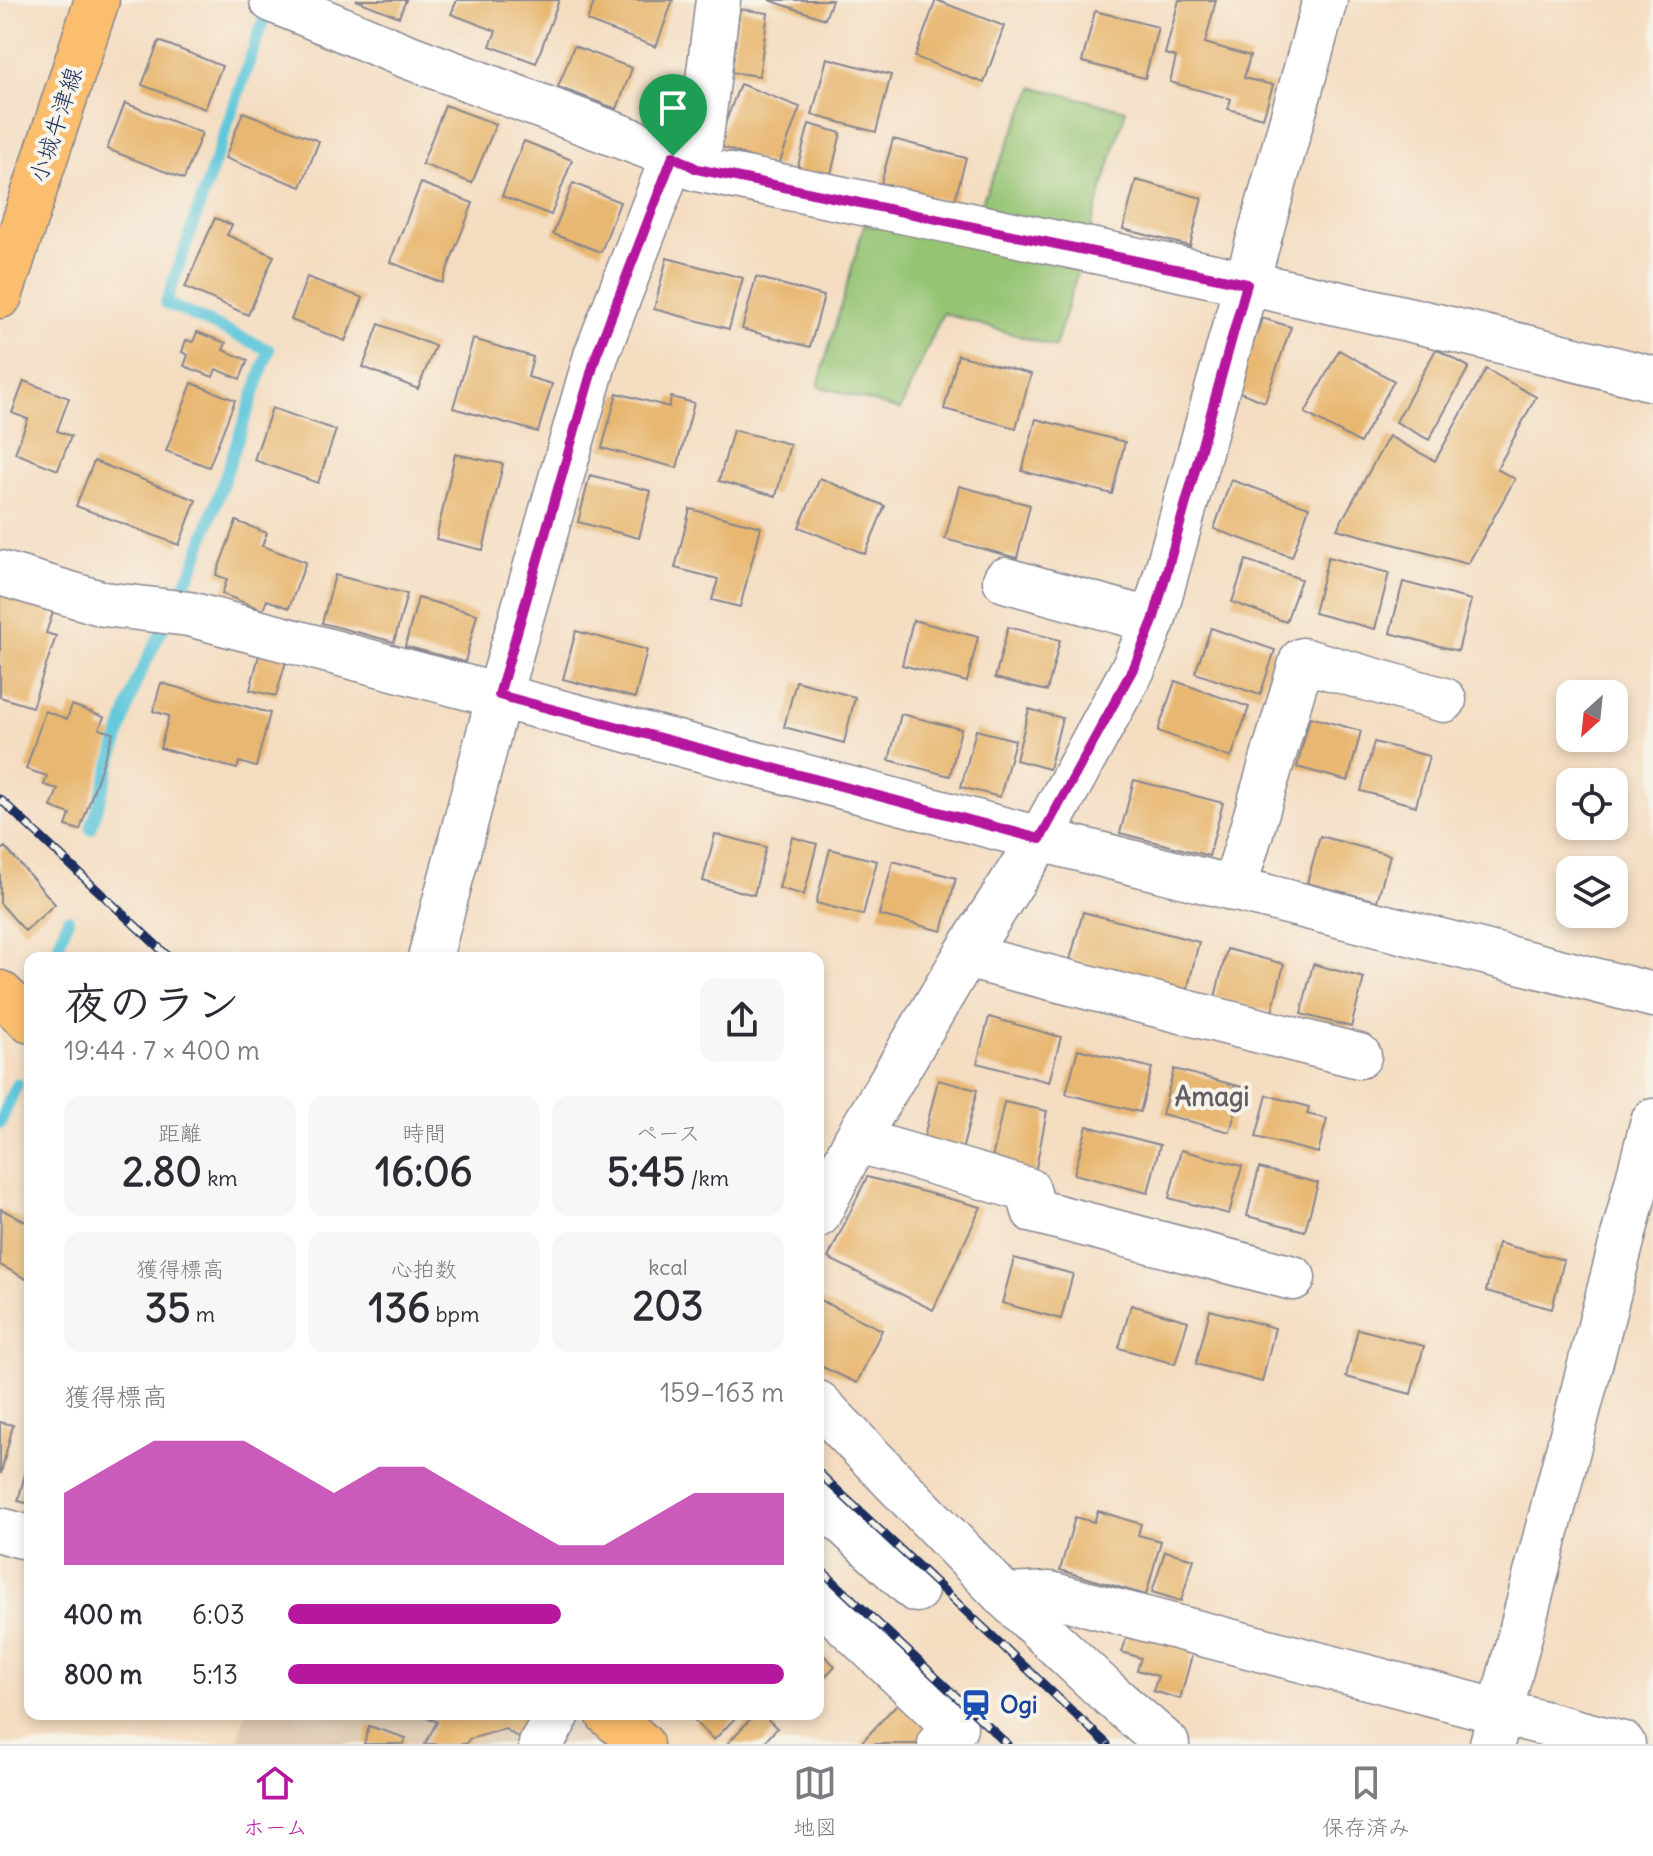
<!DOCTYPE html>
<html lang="ja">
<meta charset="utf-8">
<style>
:root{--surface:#fff;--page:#f7f7f7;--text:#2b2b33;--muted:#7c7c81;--line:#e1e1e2;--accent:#b5179e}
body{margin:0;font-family:Delius,"Klee One",sans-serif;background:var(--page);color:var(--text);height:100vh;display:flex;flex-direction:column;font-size:30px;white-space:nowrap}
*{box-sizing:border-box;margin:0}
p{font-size:26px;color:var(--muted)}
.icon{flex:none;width:44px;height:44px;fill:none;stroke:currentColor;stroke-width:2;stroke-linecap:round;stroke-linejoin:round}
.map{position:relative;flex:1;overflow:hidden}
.details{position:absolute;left:24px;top:952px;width:800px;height:768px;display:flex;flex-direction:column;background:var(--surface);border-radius:16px;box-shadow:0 4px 12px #0003}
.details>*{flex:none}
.needle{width:52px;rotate:207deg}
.tools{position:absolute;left:1556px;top:680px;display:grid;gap:16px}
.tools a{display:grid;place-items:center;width:72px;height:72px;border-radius:16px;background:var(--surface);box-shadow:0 4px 12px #0003;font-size:40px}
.pin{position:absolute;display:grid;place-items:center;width:68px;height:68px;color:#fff;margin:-82px -34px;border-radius:50% 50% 50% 0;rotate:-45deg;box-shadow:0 0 8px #0007}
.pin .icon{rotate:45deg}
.round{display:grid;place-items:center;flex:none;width:84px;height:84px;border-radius:16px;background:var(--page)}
.summary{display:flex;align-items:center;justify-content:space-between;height:136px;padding:0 40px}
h1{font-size:44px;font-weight:800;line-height:60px}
.metrics{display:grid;grid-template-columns:repeat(3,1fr);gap:12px;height:136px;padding:8px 40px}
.metrics div{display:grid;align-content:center;border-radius:16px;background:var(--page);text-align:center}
.metrics b{font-size:40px;font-weight:800}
.metrics small{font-size:22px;font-weight:400}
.metrics p{font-size:22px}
.chart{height:224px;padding:16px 40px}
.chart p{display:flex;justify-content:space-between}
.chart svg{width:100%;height:144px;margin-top:8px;fill:var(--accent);opacity:.7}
ul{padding:0 40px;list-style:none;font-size:26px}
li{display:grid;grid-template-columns:128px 96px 1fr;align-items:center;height:60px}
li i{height:20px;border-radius:10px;background:var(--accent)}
.tab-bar{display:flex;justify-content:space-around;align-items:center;height:112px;border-top:2px solid var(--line);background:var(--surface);font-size:22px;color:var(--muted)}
.tab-bar a{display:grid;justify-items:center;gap:4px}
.tab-bar .active{color:var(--accent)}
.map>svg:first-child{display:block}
.built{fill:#e0cdb5}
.green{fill:#95c473;stroke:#587a68;stroke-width:2}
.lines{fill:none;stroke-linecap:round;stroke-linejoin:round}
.stream{stroke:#5fc7db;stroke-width:12}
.building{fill:#e8b771}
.minor-casing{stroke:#888690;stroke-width:47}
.major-casing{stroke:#888690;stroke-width:47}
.minor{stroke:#fff;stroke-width:44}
.major{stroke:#fbbd6e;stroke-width:44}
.rail-casing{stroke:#1b2f5e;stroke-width:9}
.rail{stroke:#f7f3e8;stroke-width:6;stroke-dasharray:18;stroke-linecap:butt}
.route-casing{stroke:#fff;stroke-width:16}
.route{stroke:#b5179e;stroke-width:10}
.labels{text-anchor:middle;stroke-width:8;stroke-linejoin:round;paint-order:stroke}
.street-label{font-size:24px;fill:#1b2f5e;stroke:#f7f3e8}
.transit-label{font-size:24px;font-weight:bold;fill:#164399;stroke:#f7f3e8;text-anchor:start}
.neighbourhood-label{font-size:26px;font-weight:bold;fill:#635f65;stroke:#f7f3e8}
</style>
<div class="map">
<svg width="1653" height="1744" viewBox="0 0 1653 1744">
<rect width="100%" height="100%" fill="#f7f3e8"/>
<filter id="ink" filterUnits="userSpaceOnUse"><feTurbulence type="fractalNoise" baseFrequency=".0125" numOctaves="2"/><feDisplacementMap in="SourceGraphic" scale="16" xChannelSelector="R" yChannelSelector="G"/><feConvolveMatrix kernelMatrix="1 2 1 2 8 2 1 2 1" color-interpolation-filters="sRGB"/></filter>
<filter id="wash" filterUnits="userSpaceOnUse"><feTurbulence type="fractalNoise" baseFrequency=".006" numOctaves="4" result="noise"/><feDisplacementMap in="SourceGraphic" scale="32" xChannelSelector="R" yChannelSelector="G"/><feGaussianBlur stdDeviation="1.8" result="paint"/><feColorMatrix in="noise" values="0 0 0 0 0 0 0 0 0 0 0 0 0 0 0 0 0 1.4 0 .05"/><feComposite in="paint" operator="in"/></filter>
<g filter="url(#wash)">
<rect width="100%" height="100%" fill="#f4ddc1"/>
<path class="built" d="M245,1714H573L604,1744H237Z"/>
<path class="green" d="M1034,87L1126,110L1055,347L943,313L900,410L818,386L864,225L965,238Z"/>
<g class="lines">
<path class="stream" d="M91,829L136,682L194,566L269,350L166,303L269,4
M54,958L68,919
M0,1123L17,1084"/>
</g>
<g id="blocks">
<path class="building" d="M356,0H406L399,17Z
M457,0H559L536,63L490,46L496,31L451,14Z
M595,0H673L656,47L587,21Z
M769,0H832L825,19Z
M936,0L1004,26L984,83L915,57Z
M1179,0H1216L1205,43L1250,56L1244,78L1273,85L1263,118L1228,109L1231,99L1170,82L1176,57L1165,54Z
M740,9L768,13L759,76L730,72Z
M1095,11L1158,27L1145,78L1082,62Z
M159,41L222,66L205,109L142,85Z
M574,46L632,68L617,109L558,87Z
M827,58L891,75L876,132L812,115Z
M740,84L800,107L778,167L717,145Z
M125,103L202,133L184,179L107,149Z
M445,105L496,124L472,183L422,164Z
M243,112L319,141L301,187L225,158Z
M809,124L841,133L829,182L796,173Z
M893,139L966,158L954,203L881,183Z
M524,141L572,160L551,215L502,196Z
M1136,180L1202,198L1190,246L1123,229Z
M421,183L473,203L442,283L390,262Z
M573,183L620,202L601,252L553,234Z
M215,218L232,225L227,235L274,256L248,315L185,287Z
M667,258L743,278L729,329L654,309Z
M307,277L363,298L345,341L291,320Z
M756,277L824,296L810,347L742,329Z
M1262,318L1291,327L1265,402L1237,391Z
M379,324L435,346L418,389L363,367Z
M197,332L226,343L223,350L248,360L240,379L216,369L213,377L184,366L188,355L182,352L186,340L193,342Z
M473,339L533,357L528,377L552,384L538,432L453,408Z
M1436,349L1469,367L1429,440L1396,422Z
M1339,350L1394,381L1360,443L1305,413Z
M958,355L1031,374L1016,428L944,409Z
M1486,369L1536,397L1497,469L1515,479L1468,564L1337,529L1389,436L1435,461Z
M24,381L69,398L57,431L71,436L58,470L15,453L28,419L12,413Z
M192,383L235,400L209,467L166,451Z
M617,393L669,407L671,397L694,403L677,468L602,448Z
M272,408L336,430L318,483L254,460Z
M1036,419L1125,442L1112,494L1022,471Z
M733,430L790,444L776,496L719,481Z
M455,454L503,464L483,550L436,539Z
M94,461L196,500L179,545L76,506Z
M590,475L651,491L639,538L578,522Z
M820,478L885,506L865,554L799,527Z
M1231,480L1309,507L1292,557L1214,529Z
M959,486L1030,505L1017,558L945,539Z
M690,509L761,527L740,607L712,600L718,579L675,568Z
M236,521L267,533L262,546L306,562L289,608L267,600L263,610L222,594L227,579L216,575Z
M1328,557L1389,573L1375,629L1314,613Z
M1246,560L1301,579L1286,622L1232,602Z
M335,575L407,594L394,642L322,623Z
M1403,582L1471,600L1458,651L1390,633Z
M0,594L53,612L46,633L56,636L32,707L0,697Z
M418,598L477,614L465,662L405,646Z
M913,620L978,637L967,682L902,665Z
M1008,627L1060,640L1047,691L995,678Z
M1211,628L1275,650L1260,695L1195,673Z
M576,631L647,650L635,698L563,679Z
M260,651L287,658L276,696L250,690Z
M796,681L855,697L844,743L784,727Z
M1175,681L1249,707L1231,758L1158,731Z
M161,683L270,713L256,767L239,762L237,769L160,748L169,716L153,711Z
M72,705L104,717L99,729L113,733L80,830L66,826L70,814L51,807L58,789L44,785L47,776L26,769L45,711L67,719Z
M1029,709L1062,718L1049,769L1016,760Z
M901,714L961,729L950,776L889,760Z
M1310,717L1361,731L1348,781L1297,767Z
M976,730L1015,740L1000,797L961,787Z
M1374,742L1429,756L1416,806L1361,791Z
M1134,780L1223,803L1209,856L1120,833Z
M715,834L766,847L754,895L703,881Z
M1320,836L1390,855L1377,901L1307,883Z
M792,837L817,844L804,895L779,888Z
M5,847L55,904L25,931L0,903V851Z
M830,849L877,861L863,915L816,903Z
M893,861L956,878L942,931L879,915Z
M1083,912L1199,942L1187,991L1070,960Z
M1227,949L1284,964L1272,1012L1215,997Z
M1313,964L1364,978L1351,1027L1301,1014Z
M989,1017L1061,1037L1049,1082L977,1063Z
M1078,1049L1152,1068L1140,1112L1066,1094Z
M1174,1069L1242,1087L1230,1132L1162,1114Z
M938,1080L977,1090L961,1155L922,1145Z
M1267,1095L1309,1107L1307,1114L1327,1119L1318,1153L1256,1137Z
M1004,1102L1047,1111L1035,1173L991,1164Z
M1087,1126L1160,1145L1148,1193L1074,1174Z
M1181,1150L1242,1166L1229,1214L1169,1198Z
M1259,1168L1318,1183L1305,1231L1247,1216Z
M867,1177L981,1207L933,1310L828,1258Z
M1,1209L30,1224V1281L0,1265Z
M1498,1243L1564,1260L1552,1309L1486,1291Z
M1014,1258L1073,1274L1061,1319L1002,1303Z
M818,1299L882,1330L857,1383L818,1365Z
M1131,1305L1188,1321L1175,1364L1119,1348Z
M1210,1310L1275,1328L1262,1382L1196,1364Z
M1358,1329L1424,1346L1411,1394L1346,1377Z
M0,1422L13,1425L1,1473H0Z
M29,1459H30V1504L18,1501Z
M1098,1511L1141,1524L1138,1535L1161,1541L1146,1595L1060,1570L1075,1517L1094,1522Z
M1165,1551L1194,1559L1181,1601L1152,1592Z
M1129,1630L1194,1648L1180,1699L1153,1691L1158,1676L1137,1670L1141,1658L1122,1652Z
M818,1650L835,1666L818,1684Z
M907,1693L962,1744H860Z
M422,1714H538L522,1740L505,1729L469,1739L466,1744H425L437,1722Z
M702,1714H739L714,1740L695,1722Z
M755,1714H762L777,1728L763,1744H727Z
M369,1726L406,1738L404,1744H364Z"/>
</g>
</g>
<g filter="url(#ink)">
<use href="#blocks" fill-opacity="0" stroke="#888690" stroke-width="2"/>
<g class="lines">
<defs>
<path id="minor" d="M272,0L404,55L673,156
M697,169C1016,235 1337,297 1653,379
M0,573L104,604L189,614L1040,839L1653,995
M1005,580L1153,621
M1234,889L1302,660L1444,700
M965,956L1359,1056
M430,958L499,695L596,356L673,156L697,169L718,0
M856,1140L1028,1190L1034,1211L1293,1278
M818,1215L856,1140L965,956L1040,839L1135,665L1153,621L1325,0
M818,1403L1005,1596L1106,1691L1167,1744
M818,1499L916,1590
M0,1530L30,1538
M1005,1596L1050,1594L1623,1744
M818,1598L955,1727L940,1744
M541,1744L558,1714
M1492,1744L1653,1121"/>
<path id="major" d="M0,296L97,0
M0,993L30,1021
M608,1714L641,1744"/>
</defs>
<use href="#minor" class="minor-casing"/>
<use href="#major" class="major-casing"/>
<use href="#minor" class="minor"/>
<use href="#major" class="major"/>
<defs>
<path id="rail" d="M0,799L170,958
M818,1472L1107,1744
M818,1567L1007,1744"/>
</defs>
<use href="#rail" class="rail-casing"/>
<use href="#rail" class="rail"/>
</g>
</g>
<g class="lines" filter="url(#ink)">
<defs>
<path id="route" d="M673,156L697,169L1247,284L1153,621L1135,665L1040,839L499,695L596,356Z"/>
</defs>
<use href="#route" class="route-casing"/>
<use href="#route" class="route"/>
</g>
<defs>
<symbol id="station-bare" viewBox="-9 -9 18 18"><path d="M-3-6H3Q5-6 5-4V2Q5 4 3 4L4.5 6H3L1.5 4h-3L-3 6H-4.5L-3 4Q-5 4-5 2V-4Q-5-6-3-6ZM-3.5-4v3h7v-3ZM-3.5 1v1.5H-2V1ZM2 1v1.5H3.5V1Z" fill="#1a4fb4" stroke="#f7f3e8" stroke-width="2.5" paint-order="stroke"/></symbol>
</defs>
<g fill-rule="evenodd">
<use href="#station-bare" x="954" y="1683" width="44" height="44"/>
</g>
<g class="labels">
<g class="street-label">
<text transform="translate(56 125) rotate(-72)" y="8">小城牛津線</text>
</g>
<g class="transit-label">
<text x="1000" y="1713">Ogi</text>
</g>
<g class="neighbourhood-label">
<text x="1212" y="1106">Amagi</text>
</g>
</g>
</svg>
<div class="tools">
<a><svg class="needle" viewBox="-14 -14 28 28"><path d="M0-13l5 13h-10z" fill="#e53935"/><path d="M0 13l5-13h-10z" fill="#7c7c81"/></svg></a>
<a><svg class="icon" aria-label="locate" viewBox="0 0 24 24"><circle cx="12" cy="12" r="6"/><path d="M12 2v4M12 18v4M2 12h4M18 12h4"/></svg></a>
<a><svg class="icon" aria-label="layers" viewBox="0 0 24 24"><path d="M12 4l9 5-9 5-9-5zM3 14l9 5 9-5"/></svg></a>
</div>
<div class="pin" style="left:673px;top:156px;background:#1e9e55"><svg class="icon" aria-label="arrive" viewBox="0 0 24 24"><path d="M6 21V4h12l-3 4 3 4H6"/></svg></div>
<section class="details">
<div class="summary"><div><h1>夜のラン</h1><p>19:44 · 7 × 400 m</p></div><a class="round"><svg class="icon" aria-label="share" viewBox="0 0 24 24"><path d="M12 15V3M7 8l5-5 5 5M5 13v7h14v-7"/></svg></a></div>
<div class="metrics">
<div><p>距離</p><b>2.80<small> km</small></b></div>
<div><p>時間</p><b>16:06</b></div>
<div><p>ペース</p><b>5:45<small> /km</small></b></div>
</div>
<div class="metrics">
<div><p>獲得標高</p><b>35<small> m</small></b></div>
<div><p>心拍数</p><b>136<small> bpm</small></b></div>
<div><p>kcal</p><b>203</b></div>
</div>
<div class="chart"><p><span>獲得標高</span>159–163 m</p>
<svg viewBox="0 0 160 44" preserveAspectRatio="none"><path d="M0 44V22L10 14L20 6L30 6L40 6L50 14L60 22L70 14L80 14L90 22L100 30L110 38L120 38L130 30L140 22L150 22L160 22V44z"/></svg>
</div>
<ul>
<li><b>400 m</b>6:03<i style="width:55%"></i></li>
<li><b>800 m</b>5:13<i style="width:100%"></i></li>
</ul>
</section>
</div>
<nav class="tab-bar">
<a class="active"><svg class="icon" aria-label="home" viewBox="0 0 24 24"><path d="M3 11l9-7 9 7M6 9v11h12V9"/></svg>ホーム</a>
<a><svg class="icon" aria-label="map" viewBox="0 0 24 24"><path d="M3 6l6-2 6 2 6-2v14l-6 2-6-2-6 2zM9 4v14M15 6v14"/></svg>地図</a>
<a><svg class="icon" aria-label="saved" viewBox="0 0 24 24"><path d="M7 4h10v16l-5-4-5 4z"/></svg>保存済み</a>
</nav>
